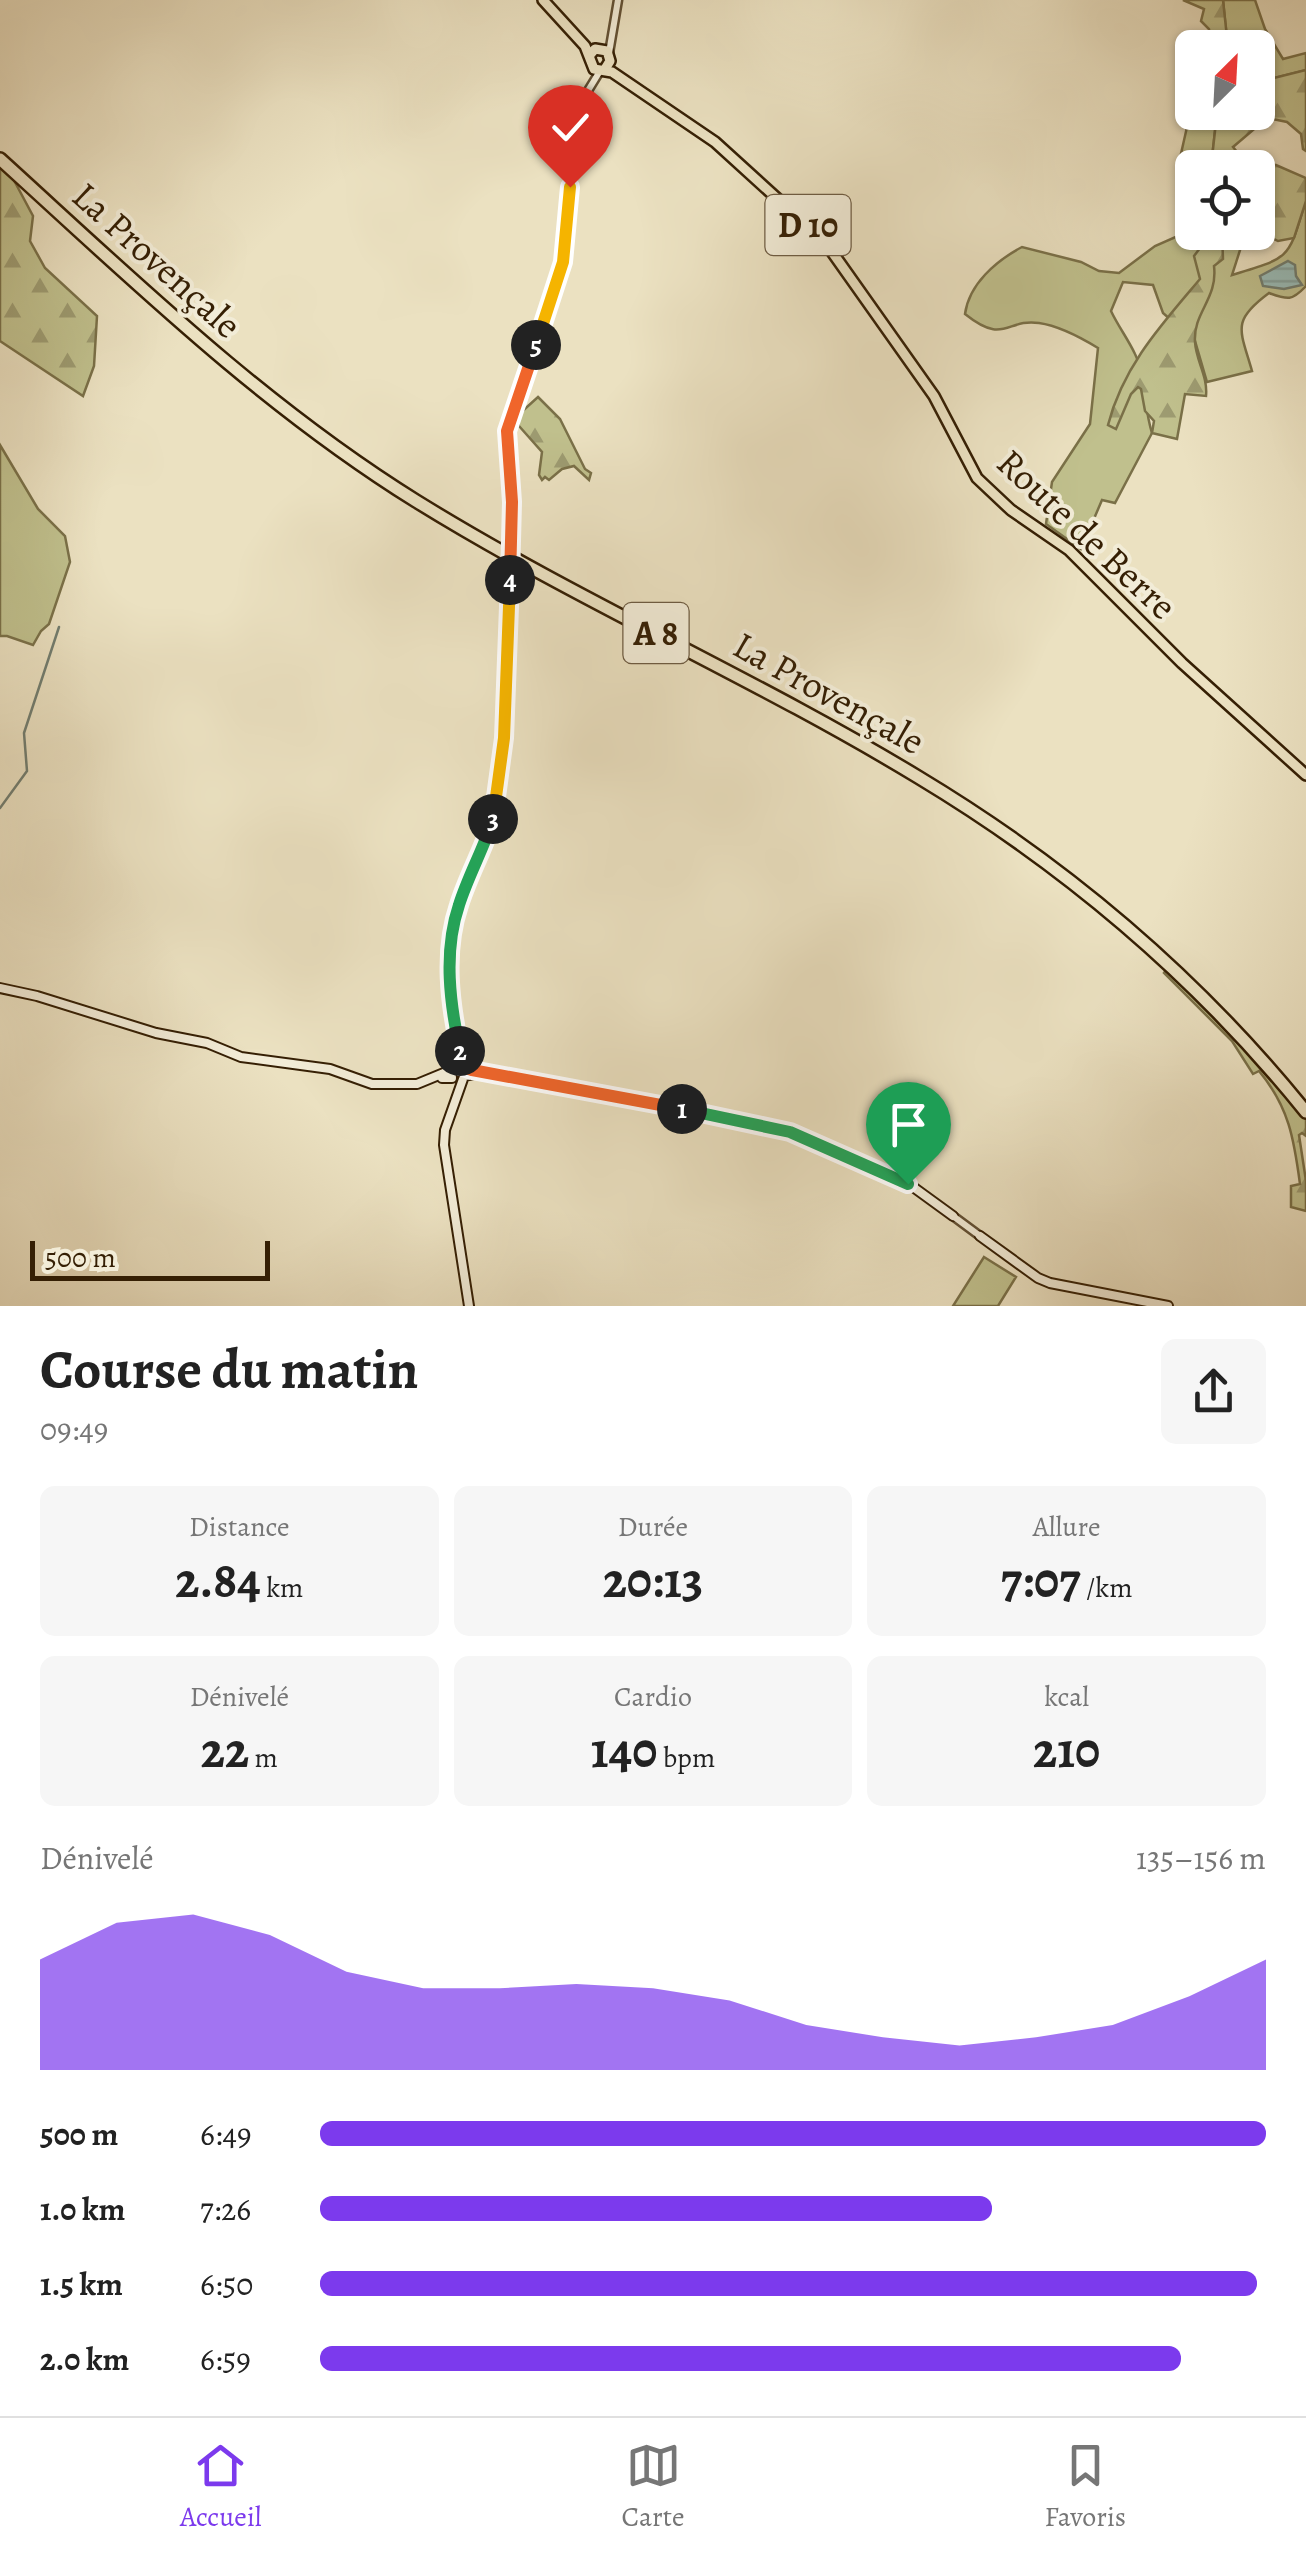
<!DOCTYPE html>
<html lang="fr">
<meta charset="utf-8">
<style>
:root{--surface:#fff;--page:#f6f6f6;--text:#222;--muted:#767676;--line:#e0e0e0;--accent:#7c3aed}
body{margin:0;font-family:Alegreya,serif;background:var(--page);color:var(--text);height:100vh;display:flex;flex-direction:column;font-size:38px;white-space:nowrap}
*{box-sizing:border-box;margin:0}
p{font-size:32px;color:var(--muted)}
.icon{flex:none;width:55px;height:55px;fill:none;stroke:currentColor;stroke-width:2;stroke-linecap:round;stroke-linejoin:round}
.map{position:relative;height:1306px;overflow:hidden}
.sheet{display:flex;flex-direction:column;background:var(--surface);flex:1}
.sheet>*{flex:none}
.needle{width:65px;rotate:24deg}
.controls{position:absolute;left:1175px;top:30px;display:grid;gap:20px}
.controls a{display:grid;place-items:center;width:100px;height:100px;border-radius:15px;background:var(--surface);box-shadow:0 2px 8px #0004;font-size:50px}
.scale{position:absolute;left:30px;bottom:25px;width:240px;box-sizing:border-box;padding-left:10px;border:5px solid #351f04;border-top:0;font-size:28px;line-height:35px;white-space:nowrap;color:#351f04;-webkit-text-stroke:8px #f2ecd7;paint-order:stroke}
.pin{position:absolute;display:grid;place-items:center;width:85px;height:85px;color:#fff;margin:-102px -42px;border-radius:50% 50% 50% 0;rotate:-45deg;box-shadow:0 0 10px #0007}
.pin .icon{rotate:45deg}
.km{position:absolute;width:50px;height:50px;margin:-25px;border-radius:50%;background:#222;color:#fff;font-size:28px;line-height:50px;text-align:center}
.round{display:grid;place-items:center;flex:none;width:105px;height:105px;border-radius:15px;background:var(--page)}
.headline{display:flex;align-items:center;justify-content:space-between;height:170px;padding:0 40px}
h1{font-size:55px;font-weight:700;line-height:75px}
.figures{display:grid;grid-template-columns:repeat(3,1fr);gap:15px;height:170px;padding:10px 40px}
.figures div{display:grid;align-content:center;border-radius:15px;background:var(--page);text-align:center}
.figures b{font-size:50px;font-weight:700}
.figures small{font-size:28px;font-weight:400}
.figures p{font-size:28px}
.chart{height:280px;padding:20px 40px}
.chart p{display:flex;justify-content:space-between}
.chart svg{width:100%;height:180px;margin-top:10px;fill:var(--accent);opacity:.7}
ul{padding:0 40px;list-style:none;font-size:32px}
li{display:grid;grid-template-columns:160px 120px 1fr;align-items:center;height:75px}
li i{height:25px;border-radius:12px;background:var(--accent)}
.dock{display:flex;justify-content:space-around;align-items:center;height:140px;border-top:2px solid var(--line);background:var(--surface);font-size:28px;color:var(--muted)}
.dock a{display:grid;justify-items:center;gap:5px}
.dock .selected{color:var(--accent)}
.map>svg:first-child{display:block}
.grass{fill:#c0c08d;stroke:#7a7048;stroke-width:2.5}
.forest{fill:url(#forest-firs);stroke:#7a7048;stroke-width:2.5}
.water{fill:url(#water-rules);stroke:#717d70;stroke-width:2.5}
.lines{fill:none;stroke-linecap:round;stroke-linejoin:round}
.stream{stroke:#717d70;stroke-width:2.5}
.tertiary-casing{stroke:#625033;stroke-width:11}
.secondary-casing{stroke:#351f04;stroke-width:12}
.primary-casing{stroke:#351f04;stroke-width:14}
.motorway-casing{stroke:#351f04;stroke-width:16}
.tertiary{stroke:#f2ecd7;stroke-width:6}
.secondary{stroke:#f2ecd7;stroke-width:8}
.primary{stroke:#ebe1c1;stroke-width:9}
.motorway{stroke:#ebe1c1;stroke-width:11}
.tertiary-bridge-casing{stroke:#625033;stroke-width:11;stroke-linecap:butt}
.tertiary-bridge{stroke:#f2ecd7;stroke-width:6}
.split-1-casing{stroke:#fff;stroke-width:20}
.split-2-casing{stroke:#fff;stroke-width:20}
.split-3-casing{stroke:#fff;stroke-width:20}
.split-4-casing{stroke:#fff;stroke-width:20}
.split-5-casing{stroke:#fff;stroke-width:20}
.split-6-casing{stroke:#fff;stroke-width:20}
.split-1{stroke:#22a559;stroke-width:12}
.split-2{stroke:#f0652b;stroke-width:12}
.split-3{stroke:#22a559;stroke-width:12}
.split-4{stroke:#f5b400;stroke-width:12}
.split-5{stroke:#f0652b;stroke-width:12}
.split-6{stroke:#f5b400;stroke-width:12}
.labels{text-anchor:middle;stroke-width:8;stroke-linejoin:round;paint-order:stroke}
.shield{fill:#f2ecd7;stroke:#6e5c43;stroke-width:2.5}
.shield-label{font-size:35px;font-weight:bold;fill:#351f04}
.street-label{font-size:38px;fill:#351f04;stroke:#f2ecd7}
</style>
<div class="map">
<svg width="1306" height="1306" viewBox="0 0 1306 1306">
<defs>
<pattern id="forest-firs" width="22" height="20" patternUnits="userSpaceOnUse" patternTransform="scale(2.5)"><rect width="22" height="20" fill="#c0c08d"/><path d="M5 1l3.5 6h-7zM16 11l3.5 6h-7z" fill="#9d9b71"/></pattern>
<pattern id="water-rules" width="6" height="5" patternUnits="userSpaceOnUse" patternTransform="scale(2.5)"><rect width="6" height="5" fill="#99bcb8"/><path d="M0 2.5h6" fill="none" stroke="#84a19d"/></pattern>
</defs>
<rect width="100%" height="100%" fill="#ebe1c1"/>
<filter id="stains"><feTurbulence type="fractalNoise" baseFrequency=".002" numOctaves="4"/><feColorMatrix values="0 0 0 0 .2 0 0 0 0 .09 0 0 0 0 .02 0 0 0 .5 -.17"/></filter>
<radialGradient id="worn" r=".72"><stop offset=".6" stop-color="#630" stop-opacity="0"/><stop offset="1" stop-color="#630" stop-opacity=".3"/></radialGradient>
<path class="grass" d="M1223,0H1255L1265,29L1283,59L1306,53V70L1258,82V48H1207L1209,40L1227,39Z
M1192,105V112L1217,113L1211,167L1192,168V232L1203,233V244L1231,241L1241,247L1232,275C1292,257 1288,259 1306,200V286C1292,301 1288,300 1269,293C1231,321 1240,329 1252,371L1207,382L1195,341L1163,313L1153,285L1123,282L1111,311C1118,326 1128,339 1135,354C1145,374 1144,409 1152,433L1115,503L1102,500L1081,549L1046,524L1052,482L1090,424L1098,348C1080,337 1060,326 1039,323C1006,318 1005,346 965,314C969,284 996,261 1022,247L1081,262L1099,271L1119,273L1155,246L1178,236L1185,226L1180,158Z
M0,445L38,509L65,536L70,562L49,624L41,631L33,645L7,636H0Z
M984,1257L1016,1277L998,1306H953Z"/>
<path class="forest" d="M1183,0H1223L1228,47H1212L1209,29L1201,21L1204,9Z
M1306,70V151L1303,149L1301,134L1287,122L1267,118L1233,147L1246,163L1276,165L1306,178V201L1294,238L1278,241L1260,232L1258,168L1211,167L1217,113L1258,112V82Z
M0,163L9,171L33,216L30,241L45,268L97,316L94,366L83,396L0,341Z
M1203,233H1222L1223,259L1214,266C1218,299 1193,312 1195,342C1196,361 1208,376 1206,396L1185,394L1177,439L1152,433L1154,421L1145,411L1141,389L1138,387L1131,394L1116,429L1108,425C1123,366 1162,324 1200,279L1194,256L1203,244Z
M538,397L560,419L585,469L591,473L589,480L574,466L562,469L549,480L545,477L542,480L539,475L542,452L519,426L517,416Z
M1167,969L1260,1065L1306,1119V1136L1302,1133L1299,1135L1306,1181V1211L1291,1207V1186L1300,1184C1294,1139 1289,1107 1259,1071L1253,1074L1232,1041L1164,973Z"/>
<path class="water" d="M1288,261L1295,265L1296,276L1302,285L1284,289L1263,286L1260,276Z"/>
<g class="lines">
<path class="stream" d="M0,808L27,771L24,733L59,627"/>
<defs>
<path id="tertiary" d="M609,53L618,0
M512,537L507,431L563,262L571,205L569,137L589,89L600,71
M460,1050C449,1004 443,951 458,905C469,874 489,845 495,812C508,731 508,649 511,567
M953,1216L980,1236"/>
<path id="secondary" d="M0,988L37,996L156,1033L207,1043L241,1057L330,1069L372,1084H417L451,1070
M455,1066L460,1050
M465,1076L484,1072L790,1132L909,1184L953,1216
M442,1078H452L451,1070L458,1065L475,1071
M463,1079L445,1130L444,1145L469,1306
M980,1236L1038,1278L1050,1283L1168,1306"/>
<path id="primary" d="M543,0L585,46L594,69L612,72L715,142L825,242L934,396L977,478L1011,510L1069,550L1182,663L1306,775
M589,56L595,49L607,51L610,61L605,69"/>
<path id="motorway" d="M0,159C133,280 263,406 416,501C579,602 755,678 918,777C1066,866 1198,978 1306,1112"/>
</defs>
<use href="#tertiary" class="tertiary-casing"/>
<use href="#secondary" class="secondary-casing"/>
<use href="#primary" class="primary-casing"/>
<use href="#motorway" class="motorway-casing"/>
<use href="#tertiary" class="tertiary"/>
<use href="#secondary" class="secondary"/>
<use href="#primary" class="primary"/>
<use href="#motorway" class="motorway"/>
<defs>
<path id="tertiary-bridge" d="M511,567L512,537"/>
</defs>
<use href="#tertiary-bridge" class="tertiary-bridge-casing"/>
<use href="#tertiary-bridge" class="tertiary-bridge"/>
</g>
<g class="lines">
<defs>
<path id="split-1" d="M682,1109L790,1132L908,1184"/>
<path id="split-2" d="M460,1051L461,1066L472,1070L682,1109"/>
<path id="split-3" d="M460,1051C450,1004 443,952 459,905C468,876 484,848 493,819"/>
<path id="split-4" d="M493,819L504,738L510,580"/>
<path id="split-5" d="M510,580L512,502L507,431L536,345"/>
<path id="split-6" d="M536,345L563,262L570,187"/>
</defs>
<use href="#split-1" class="split-1-casing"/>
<use href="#split-2" class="split-2-casing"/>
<use href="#split-3" class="split-3-casing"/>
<use href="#split-4" class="split-4-casing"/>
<use href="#split-5" class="split-5-casing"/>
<use href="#split-6" class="split-6-casing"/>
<use href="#split-1" class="split-1"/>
<use href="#split-2" class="split-2"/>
<use href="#split-3" class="split-3"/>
<use href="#split-4" class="split-4"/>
<use href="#split-5" class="split-5"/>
<use href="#split-6" class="split-6"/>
</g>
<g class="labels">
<g class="shield">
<rect x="765.5" y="195" width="85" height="60" rx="8"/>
<rect x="623.5" y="603" width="65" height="60" rx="8"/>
</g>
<g class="shield-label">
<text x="808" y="237">D 10</text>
<text x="656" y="645">A 8</text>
</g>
<g class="street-label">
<text transform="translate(157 260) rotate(42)" y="13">La Provençale</text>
<text transform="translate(1087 534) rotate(43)" y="13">Route de Berre</text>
<text transform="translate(829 693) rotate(29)" y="13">La Provençale</text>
</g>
</g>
<rect width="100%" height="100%" filter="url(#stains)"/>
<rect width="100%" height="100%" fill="url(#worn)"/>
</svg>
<div class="controls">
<a><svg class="needle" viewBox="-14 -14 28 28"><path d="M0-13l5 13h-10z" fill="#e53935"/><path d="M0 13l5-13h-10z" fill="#767676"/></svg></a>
<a><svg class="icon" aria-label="locate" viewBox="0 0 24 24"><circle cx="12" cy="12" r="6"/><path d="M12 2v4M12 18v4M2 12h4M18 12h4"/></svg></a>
</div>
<div class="scale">500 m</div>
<div class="pin" style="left:908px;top:1184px;background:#1e9e55"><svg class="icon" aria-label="arrive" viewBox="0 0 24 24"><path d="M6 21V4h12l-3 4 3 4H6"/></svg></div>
<div class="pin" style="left:570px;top:187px;background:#d93025"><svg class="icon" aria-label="check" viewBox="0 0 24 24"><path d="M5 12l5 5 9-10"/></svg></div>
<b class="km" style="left:682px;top:1109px">1</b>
<b class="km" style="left:460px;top:1051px">2</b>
<b class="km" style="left:493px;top:819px">3</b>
<b class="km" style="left:510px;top:580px">4</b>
<b class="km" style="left:536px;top:345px">5</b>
</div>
<section class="sheet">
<div class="headline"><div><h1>Course du matin</h1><p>09:49</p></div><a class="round"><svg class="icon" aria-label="share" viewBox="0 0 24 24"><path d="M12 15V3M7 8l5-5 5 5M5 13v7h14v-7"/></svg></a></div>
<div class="figures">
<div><p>Distance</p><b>2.84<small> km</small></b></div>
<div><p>Durée</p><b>20:13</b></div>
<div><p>Allure</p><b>7:07<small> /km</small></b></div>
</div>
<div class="figures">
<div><p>Dénivelé</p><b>22<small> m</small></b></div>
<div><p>Cardio</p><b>140<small> bpm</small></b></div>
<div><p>kcal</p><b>210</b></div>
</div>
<div class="chart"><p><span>Dénivelé</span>135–156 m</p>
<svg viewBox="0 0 160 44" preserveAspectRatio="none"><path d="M0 44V17L10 8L20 6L30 11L40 20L50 24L60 24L70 23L80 24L90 27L100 33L110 36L120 38L130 36L140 33L150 26L160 17V44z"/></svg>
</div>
<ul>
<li><b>500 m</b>6:49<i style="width:100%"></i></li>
<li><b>1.0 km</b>7:26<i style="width:71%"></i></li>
<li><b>1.5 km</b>6:50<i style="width:99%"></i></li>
<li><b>2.0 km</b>6:59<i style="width:91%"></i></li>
</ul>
</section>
<nav class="dock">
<a class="selected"><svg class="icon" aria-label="home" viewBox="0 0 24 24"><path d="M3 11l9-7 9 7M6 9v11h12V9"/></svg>Accueil</a>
<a><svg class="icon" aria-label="map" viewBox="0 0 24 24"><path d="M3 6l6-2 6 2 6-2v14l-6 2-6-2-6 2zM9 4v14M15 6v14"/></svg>Carte</a>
<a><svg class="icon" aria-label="saved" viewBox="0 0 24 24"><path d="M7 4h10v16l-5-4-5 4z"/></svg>Favoris</a>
</nav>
